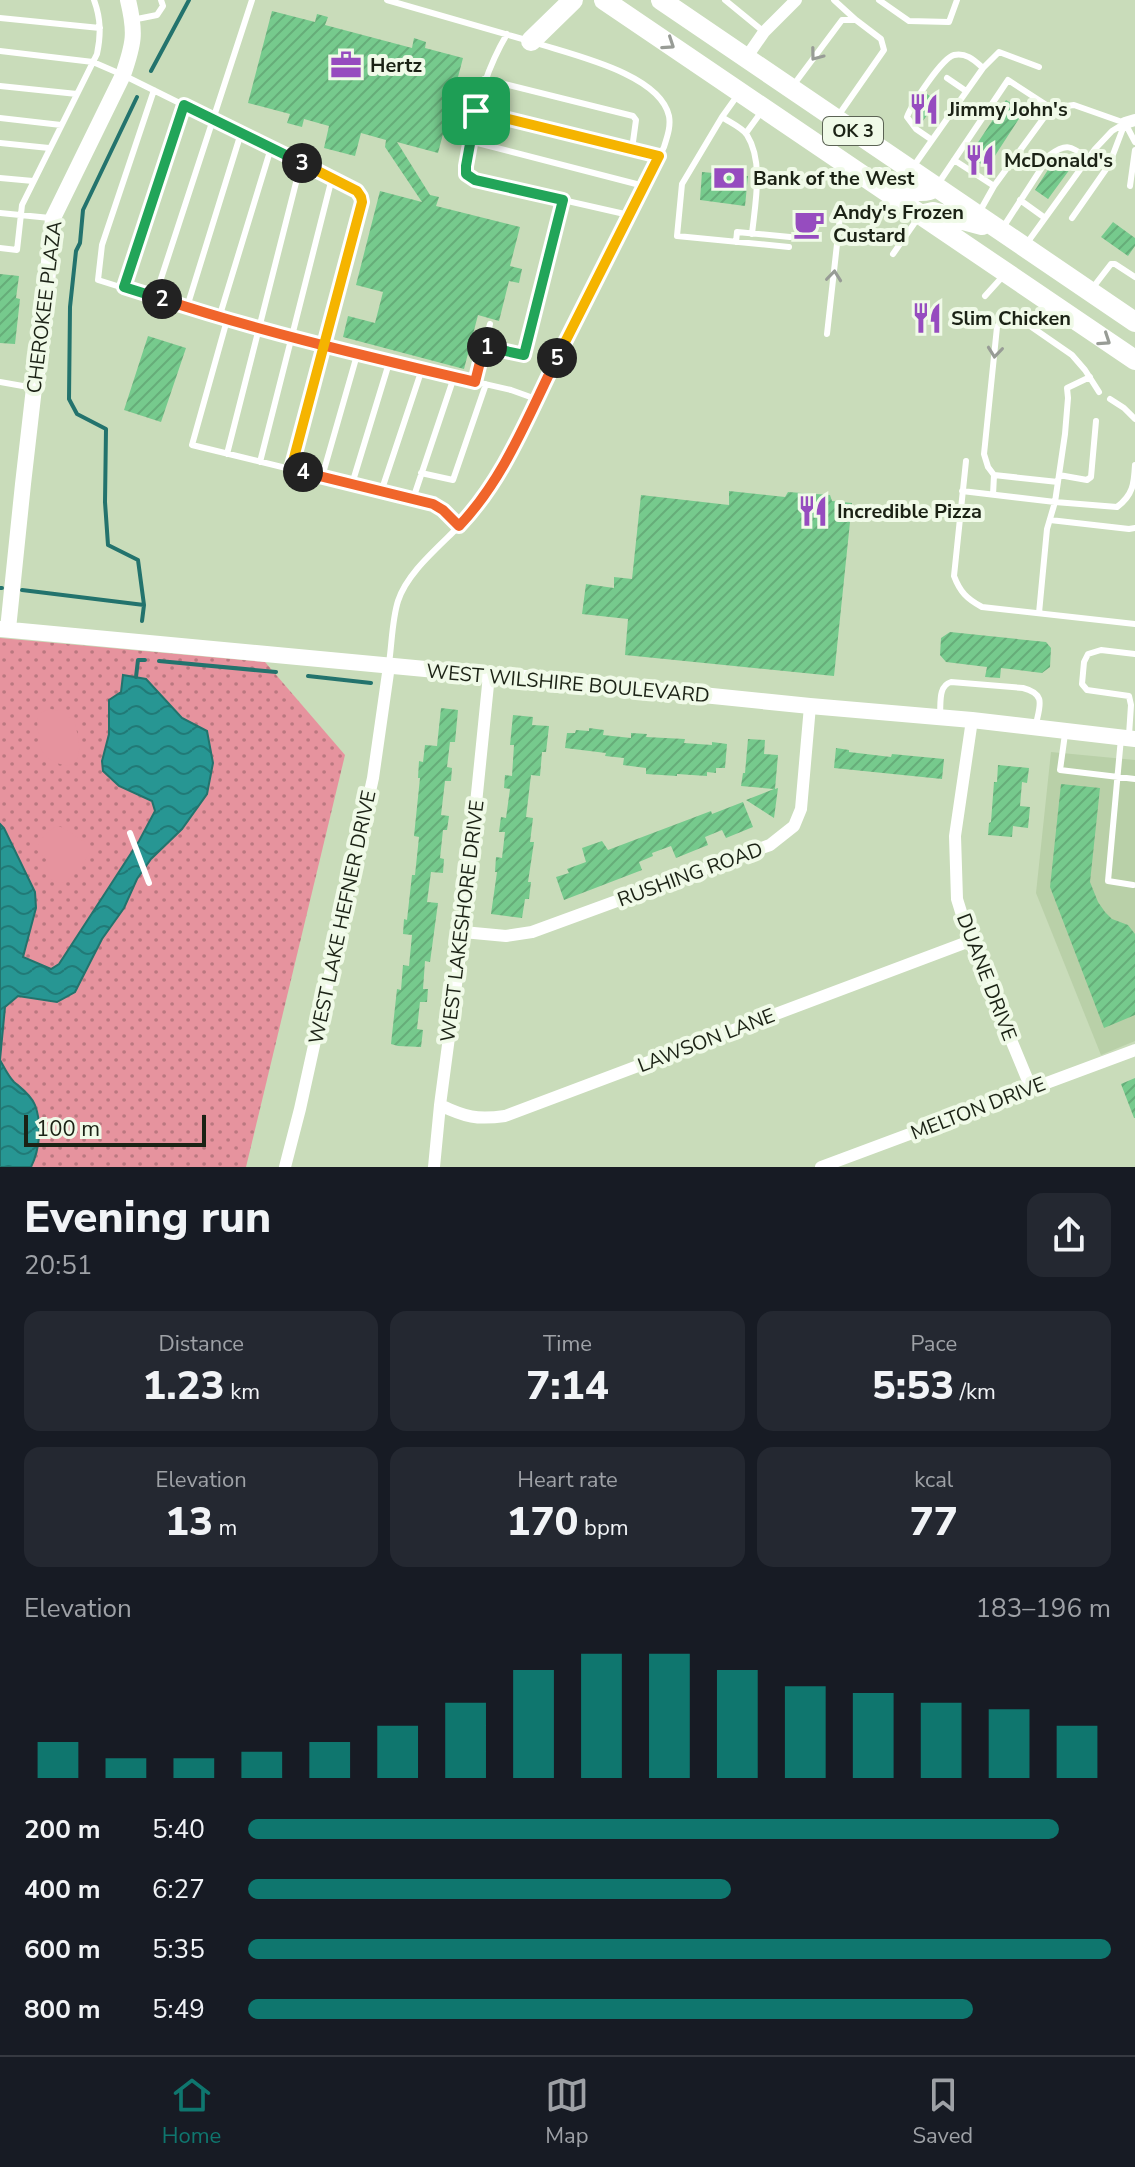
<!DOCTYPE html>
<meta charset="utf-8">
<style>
:root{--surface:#171b24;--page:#242831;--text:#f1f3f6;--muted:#9ea1a6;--line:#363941;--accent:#0f766e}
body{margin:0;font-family:"Nunito Sans",sans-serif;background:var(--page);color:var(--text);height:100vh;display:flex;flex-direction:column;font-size:30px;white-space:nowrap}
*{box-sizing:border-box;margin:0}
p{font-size:26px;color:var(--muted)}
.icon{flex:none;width:44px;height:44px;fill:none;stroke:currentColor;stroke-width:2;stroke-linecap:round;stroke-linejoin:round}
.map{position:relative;height:1167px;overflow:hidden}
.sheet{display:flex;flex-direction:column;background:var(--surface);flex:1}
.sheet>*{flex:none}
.scale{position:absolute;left:24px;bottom:20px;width:182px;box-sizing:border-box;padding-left:8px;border:4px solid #1b2215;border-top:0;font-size:22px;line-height:28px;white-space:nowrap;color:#1b2215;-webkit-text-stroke:6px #f0fae8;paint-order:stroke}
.pin{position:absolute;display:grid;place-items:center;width:68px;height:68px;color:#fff;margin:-34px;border-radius:16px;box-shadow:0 4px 12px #0006}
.km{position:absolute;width:40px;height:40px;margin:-20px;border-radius:50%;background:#222;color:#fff;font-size:22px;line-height:40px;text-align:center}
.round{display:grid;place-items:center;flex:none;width:84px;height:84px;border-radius:16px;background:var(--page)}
.summary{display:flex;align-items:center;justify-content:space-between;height:136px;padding:0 24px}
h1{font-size:44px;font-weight:800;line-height:60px}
.stats{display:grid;grid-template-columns:repeat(3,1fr);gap:12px;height:136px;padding:8px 24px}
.stats div{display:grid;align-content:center;border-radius:16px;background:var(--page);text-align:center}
.stats b{font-size:40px;font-weight:800}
.stats small{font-size:22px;font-weight:400}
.stats p{font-size:22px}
.chart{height:224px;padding:16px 24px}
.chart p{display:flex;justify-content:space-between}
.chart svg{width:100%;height:144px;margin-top:8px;stroke:var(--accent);stroke-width:6}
ul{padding:0 24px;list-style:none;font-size:26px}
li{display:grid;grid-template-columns:128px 96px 1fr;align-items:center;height:60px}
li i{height:20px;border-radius:10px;background:var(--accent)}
.menu{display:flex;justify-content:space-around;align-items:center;height:112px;border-top:2px solid var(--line);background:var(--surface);font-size:22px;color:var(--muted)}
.menu a{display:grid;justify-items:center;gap:4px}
.menu .on{color:var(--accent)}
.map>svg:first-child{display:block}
.built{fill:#b9d0a8}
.grass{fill:url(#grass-dots)}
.pitch{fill:#e6939e}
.water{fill:url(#water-waves);stroke:#23736d;stroke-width:2}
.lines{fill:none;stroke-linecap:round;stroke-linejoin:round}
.stream{stroke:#23736d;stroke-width:4}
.building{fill:url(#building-hatch)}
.service{stroke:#fff;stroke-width:6}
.minor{stroke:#fff;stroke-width:12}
.tertiary{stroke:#fff;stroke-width:16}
.trunk{stroke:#fff;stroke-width:20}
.oneway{stroke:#989c96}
.split-1-casing{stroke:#fff;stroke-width:16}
.split-2-casing{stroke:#fff;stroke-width:16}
.split-3-casing{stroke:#fff;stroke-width:16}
.split-4-casing{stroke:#fff;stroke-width:16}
.split-5-casing{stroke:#fff;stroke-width:16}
.split-6-casing{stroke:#fff;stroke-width:16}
.split-1{stroke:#22a559;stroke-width:10}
.split-2{stroke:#f0652b;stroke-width:10}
.split-3{stroke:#22a559;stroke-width:10}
.split-4{stroke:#f5b400;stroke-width:10}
.split-5{stroke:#f0652b;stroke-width:10}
.split-6{stroke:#f5b400;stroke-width:10}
.labels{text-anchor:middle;stroke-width:8;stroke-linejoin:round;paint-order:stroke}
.shield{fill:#f0fae8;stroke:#5b6354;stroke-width:2}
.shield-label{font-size:18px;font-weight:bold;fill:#1b2215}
.poi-label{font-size:20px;font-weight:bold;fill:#1b2215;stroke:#f0fae8;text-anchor:start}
.street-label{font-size:20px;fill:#1b2215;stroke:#f0fae8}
</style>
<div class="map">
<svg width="1135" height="1167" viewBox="0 0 1135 1167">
<defs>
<pattern id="grass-dots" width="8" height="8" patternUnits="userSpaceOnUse" patternTransform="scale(2)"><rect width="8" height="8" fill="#e6939e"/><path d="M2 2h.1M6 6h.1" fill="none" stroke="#ba7880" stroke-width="1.8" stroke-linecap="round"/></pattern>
<pattern id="water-waves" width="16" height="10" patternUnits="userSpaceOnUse" patternTransform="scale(2)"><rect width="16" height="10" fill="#279693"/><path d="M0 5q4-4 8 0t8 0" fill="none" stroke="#217a77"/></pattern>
<pattern id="building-hatch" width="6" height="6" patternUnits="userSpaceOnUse" patternTransform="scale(2)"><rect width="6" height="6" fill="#76ca8d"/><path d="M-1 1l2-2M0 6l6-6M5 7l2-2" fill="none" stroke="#66ad79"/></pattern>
</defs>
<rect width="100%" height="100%" fill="#c9dcba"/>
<path class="built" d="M1051,752L1135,760V1041L1101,1055L1036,893Z"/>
<path class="grass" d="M0,638L265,662L345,755L246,1167H0Z"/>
<path class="pitch" d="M50,709L61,711L75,723C77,732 81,747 78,756C73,774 49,762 42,751C38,743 38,728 37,719L42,712Z
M57,826C69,828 73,837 84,841L90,853C86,860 81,863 77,869C68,880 63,889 49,877L46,859L37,850C38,840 48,831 57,826Z"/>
<path class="water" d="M123,675L146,679L182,718L207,731L213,763L207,794L182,829L151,859L137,879L124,908L102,939L75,992L57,1002L18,996L5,1007L0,1060V824L4,828L35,892L36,908L23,957L51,969L59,964L139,841L155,811L152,801L119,786L103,771L102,761L109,734V700L121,692Z
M0,1060C4,1067 8,1076 14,1082C21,1088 31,1095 35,1105C42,1124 40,1149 31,1167H0Z"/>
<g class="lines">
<path class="stream" d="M151,71L189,0
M137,97L83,210L80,243L76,251L70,307L69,399L77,414L106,429L105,502L108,545L138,560L144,605
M0,588H2
M22,590L144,605L142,621
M159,661L276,672
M308,676L371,683
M136,677L138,660H145"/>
</g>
<path class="building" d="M272,11L315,22L317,14L328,17L325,25L412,48L414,38L426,42L425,48L463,58L438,153L397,142L430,195L439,197L436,206L520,227L510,266L522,269L519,283L509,281L499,321L478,315L464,369L343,337L348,316L375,323L383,292L356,285L380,191L422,202L385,147L386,140L361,133L355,156L324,148L329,126L304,119L302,127L287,123L290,114L248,103Z
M927,94L937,101L920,125L914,116Z
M1006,100L1024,111L987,168L969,156Z
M1055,159L1070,169L1048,199L1035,190Z
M702,172L748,176L745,206L700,200Z
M1113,222L1135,238V246L1128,256L1101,237Z
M0,274L19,276L16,298L20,299L15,344L0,343Z
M148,336L186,348L161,422L124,410Z
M729,491L785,497L788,492L830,495L832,501L852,503L834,676L625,655L628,619L582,614L586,584L614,588V577L632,579L641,495L729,505Z
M950,632L1046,642L1051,648L1050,667L1042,673L1001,668L1000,678L985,677L987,667L946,662L940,655L941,638Z
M441,708L458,710L455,742H450L447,767L452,768L451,781H445L441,815L449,816L447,830H443L440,858L444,859L443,873L431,872L427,902L438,903L430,962L425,961L423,989H428L427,1002H420L417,1029L423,1030L421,1047L398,1046L391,1044L397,989L401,990L403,965L409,966L412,935L403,934L404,919L407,920L412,875H415L419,837L414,836L420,778H418L419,761L423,762L425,745L437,746Z
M513,715L533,717L532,725L549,726L546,752H542L540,776L531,775L526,817L533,818L530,842H534L528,882H531L529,899H525L522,918L491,914L497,872H495L496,857L502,858L505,832H499L501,817L506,818L510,789L504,788L505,775L512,776L514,745H510Z
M589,728L604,730L603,735L631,738V733L647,734L646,737L685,739L684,743L712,745V742L727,744L725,768H716V773L707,772V776L677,774V776L646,774V768L623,765L624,758L605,756L606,753L565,748L567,733H575L576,730L589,731Z
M748,739L765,740L764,754L778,755L775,789L778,788L774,818L746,800L774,789L741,786L743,773H745Z
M836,748L849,750V752L891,757L892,754L944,759L942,779L834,768Z
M998,765L1029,768L1027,783L1022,782L1020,806L1030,807L1028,828L1013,826L1012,837L988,835L989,823L991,822L994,782H997Z
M1061,784L1100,788L1090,882L1098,902L1105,912L1112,919L1128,925L1135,934V1015L1104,1028L1050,887Z
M743,802L753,827L726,838L722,830L705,837L708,845L676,858L671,846L652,853L653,856L639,862L642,870L564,900L556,877L569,873L567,869L586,862L582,848L602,841L608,850L711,811L712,814Z
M1135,1078V1118H1134L1121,1084Z"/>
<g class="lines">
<path class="service" d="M387,0L526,40
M725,0L764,32
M834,0L856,20
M879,0L909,21L949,22L957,0
M0,18L100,28
M132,20L157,15L163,6L161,0
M507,34C487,68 479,98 471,136C469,149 465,161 466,174L475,180L629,215
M0,51L93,62L123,75L357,191L361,197L362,202L291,469
M947,78L966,91
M484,79L633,116L636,120L632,149
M0,86L77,94
M792,87L842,20H856L881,39L884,50L838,116
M154,90L102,245L98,280L219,318L323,347L511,390L536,399
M737,96L722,117L682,184L677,236L789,247
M476,111L659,156
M722,117C729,122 743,128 747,135C764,162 755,204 752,234
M0,118L61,125
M746,133L762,111
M932,140L916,129L907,117C912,104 942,58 954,55C966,52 975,61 983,68
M470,141L644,186
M0,143L49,148
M954,160L994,186
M913,167L983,68L999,52L1039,67
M0,178L33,181
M938,184L1008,80L1051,108L1074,105L1125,123L1135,142
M1130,186L1135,150
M1020,200L1045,218
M980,211L994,186L1051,108
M0,213L50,218
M1072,218L1109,165L1125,123
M1002,229L1050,155C1067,142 1072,147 1088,158
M736,242L737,232L790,237
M1027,243L1095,149L1112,131L1125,123
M0,248L17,250L22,205L97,54C101,35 101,19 94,0
M893,254L918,218
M124,287L184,105
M1091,290L1111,264H1115L1135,277
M985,296L1004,275
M155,297L252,0
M187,307L241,133
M219,318L271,148
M227,320L192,445L433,504L443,510L459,526
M827,334L840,217
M484,346L524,355L563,200
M0,382L34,388
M475,382L490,324
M1110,399L1124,408L1135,419
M227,454L301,163
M966,461L954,576C960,592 967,599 982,607L1135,624
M260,462L332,178
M421,473L453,480L486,384
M994,475L1058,482
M1059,475L1087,480L1091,477L1096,421
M322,477L357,355
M352,484L389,363
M962,491L1055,502L1117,507C1133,495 1134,484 1135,465
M381,492L422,369
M993,495L994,475L988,467L984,454L997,327L1002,319H1020L1072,355L1085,370L1099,392
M413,499L454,377
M1050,520L1129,529L1135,528
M1039,613L1047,529L1055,502L1065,434L1068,398L1067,388L1090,377
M389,663C392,643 392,620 398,601C409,567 450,539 473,511C484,499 492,484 501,470L664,147C667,137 671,127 669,116C660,74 573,55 536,43
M940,714C941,703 938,686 951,682L1023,688C1046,694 1040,705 1036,724
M1065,734L1060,770L1135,779
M1129,735L1131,705L1129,696L1087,690L1082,684L1084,662L1088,654L1101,650L1135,654
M1121,738L1108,881L1133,885
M130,833L149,883"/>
<path class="minor" d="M746,58L764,32L796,0
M1125,123L1135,120
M972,720L955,836L957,899L970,941L1031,1088
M463,932L506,936L532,932L770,845L794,826L801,809L810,706
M440,1105C465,1117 477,1120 505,1116L970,941
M285,1167L300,1109L373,778L389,666
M434,1167L440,1105L463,932L489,675
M821,1167L1135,1050"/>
<path class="tertiary" d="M0,629L489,675L585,683L810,706L972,720L1135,739
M8,629L23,484L34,388L40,359L53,218L123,75C134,43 136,33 128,0"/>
<path class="trunk" d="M604,0L1135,360
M661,0L1135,322
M531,41L573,0
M879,177C897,184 918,198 936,187
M920,215L933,212L982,225"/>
</g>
<defs><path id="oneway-chevron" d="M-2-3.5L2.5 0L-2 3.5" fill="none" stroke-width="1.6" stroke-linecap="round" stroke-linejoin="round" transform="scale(2)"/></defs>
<g class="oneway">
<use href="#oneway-chevron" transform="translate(669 44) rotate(34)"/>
<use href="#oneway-chevron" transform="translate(816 55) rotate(127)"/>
<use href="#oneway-chevron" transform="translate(834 276) rotate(-84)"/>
<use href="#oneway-chevron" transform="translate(1105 340) rotate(34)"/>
<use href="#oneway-chevron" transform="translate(995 352) rotate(96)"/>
</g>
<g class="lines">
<defs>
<path id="split-1" d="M476,111L466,166V174L475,180L563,200L524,355L487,347"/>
<path id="split-2" d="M162,299C265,333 370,357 475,382L484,346L487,347"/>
<path id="split-3" d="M162,299L124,287L184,105L302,163"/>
<path id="split-4" d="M302,163L357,191L361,197L362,202L291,469L303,472"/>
<path id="split-5" d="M303,472L433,504L443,510L459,526C504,479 528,416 557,358"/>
<path id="split-6" d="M476,111L659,156L557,358"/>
</defs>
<use href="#split-1" class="split-1-casing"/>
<use href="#split-2" class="split-2-casing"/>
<use href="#split-3" class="split-3-casing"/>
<use href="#split-4" class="split-4-casing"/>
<use href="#split-5" class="split-5-casing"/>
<use href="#split-6" class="split-6-casing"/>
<use href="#split-1" class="split-1"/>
<use href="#split-2" class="split-2"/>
<use href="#split-3" class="split-3"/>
<use href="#split-4" class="split-4"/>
<use href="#split-5" class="split-5"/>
<use href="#split-6" class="split-6"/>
</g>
<defs>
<symbol id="office-bare" viewBox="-9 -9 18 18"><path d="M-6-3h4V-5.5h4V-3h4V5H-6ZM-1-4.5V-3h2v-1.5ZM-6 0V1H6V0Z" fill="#964cbf" stroke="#f0fae8" stroke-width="2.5" paint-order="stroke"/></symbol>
<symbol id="restaurant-bare" viewBox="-9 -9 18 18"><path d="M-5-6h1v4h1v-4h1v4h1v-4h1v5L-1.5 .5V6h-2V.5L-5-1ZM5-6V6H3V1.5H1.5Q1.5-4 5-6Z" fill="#964cbf" stroke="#f0fae8" stroke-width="2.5" paint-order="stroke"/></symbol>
<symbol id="bank-bare" viewBox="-9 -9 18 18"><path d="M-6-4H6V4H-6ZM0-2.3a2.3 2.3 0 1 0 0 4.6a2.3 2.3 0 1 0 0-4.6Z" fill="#964cbf" stroke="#f0fae8" stroke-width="2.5" paint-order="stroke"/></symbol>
<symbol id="cafe-bare" viewBox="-9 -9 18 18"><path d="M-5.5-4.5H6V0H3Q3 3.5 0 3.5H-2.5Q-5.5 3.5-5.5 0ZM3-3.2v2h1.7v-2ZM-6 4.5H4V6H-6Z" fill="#964cbf" stroke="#f0fae8" stroke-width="2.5" paint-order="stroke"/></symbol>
</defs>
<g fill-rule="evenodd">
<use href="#office-bare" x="324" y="43" width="44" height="44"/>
<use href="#restaurant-bare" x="902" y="87" width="44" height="44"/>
<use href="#restaurant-bare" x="958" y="138" width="44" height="44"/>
<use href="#bank-bare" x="707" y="156" width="44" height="44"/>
<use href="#cafe-bare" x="787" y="202" width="44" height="44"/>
<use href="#restaurant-bare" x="905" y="296" width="44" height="44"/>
<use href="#restaurant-bare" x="791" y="489" width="44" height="44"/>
</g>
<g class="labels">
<rect class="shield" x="823" y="117" width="60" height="28" rx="6"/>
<g class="shield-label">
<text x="853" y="137">OK 3</text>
</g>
<g class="poi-label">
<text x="370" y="72">Hertz</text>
<text x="948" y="116">Jimmy John's</text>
<text x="1004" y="167">McDonald's</text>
<text x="753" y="185">Bank of the West</text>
<text x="833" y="219">Andy's Frozen<tspan x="833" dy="23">Custard</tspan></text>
<text x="951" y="325">Slim Chicken</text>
<text x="837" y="518">Incredible Pizza</text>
</g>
<g class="street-label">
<text transform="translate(44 307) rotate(-83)" y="7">CHEROKEE PLAZA</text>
<text transform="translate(568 683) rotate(5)" y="7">WEST WILSHIRE BOULEVARD</text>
<text transform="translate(690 874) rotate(-20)" y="7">RUSHING ROAD</text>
<text transform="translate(342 917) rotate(-78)" y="7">WEST LAKE HEFNER DRIVE</text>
<text transform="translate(462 921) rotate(-83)" y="7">WEST LAKESHORE DRIVE</text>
<text transform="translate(987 977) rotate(69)" y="7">DUANE DRIVE</text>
<text transform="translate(706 1040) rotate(-21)" y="7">LAWSON LANE</text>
<text transform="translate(978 1108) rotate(-21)" y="7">MELTON DRIVE</text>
</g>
</g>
</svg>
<div class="scale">100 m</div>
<div class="pin" style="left:476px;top:111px;background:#1e9e55"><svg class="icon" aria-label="arrive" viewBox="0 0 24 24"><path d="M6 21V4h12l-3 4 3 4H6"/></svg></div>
<b class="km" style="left:487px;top:347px">1</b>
<b class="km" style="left:162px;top:299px">2</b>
<b class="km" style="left:302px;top:163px">3</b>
<b class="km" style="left:303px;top:472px">4</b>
<b class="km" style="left:557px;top:358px">5</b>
</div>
<section class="sheet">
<div class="summary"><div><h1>Evening run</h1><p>20:51</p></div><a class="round"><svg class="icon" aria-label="share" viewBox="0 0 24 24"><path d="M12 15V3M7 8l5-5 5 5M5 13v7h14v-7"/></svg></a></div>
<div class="stats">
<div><p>Distance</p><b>1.23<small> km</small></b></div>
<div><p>Time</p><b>7:14</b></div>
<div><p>Pace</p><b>5:53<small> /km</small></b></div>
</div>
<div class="stats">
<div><p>Elevation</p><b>13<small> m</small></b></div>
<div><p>Heart rate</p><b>170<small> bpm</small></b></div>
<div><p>kcal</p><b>77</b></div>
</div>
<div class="chart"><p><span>Elevation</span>183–196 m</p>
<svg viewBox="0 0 160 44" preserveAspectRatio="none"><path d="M5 44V33M15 44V38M25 44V38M35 44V36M45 44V33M55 44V28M65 44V21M75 44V11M85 44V6M95 44V6M105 44V11M115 44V16M125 44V18M135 44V21M145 44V23M155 44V28"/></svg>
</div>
<ul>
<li><b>200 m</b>5:40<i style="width:94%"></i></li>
<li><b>400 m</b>6:27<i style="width:56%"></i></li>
<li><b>600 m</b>5:35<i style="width:100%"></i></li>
<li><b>800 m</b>5:49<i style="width:84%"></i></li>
</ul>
</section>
<nav class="menu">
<a class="on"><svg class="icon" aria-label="home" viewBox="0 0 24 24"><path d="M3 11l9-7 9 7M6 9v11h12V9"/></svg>Home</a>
<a><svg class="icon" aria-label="map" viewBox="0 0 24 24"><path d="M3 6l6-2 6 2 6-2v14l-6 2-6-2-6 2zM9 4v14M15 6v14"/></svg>Map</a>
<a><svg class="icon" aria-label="saved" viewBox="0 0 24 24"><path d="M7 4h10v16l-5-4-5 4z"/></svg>Saved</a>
</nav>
